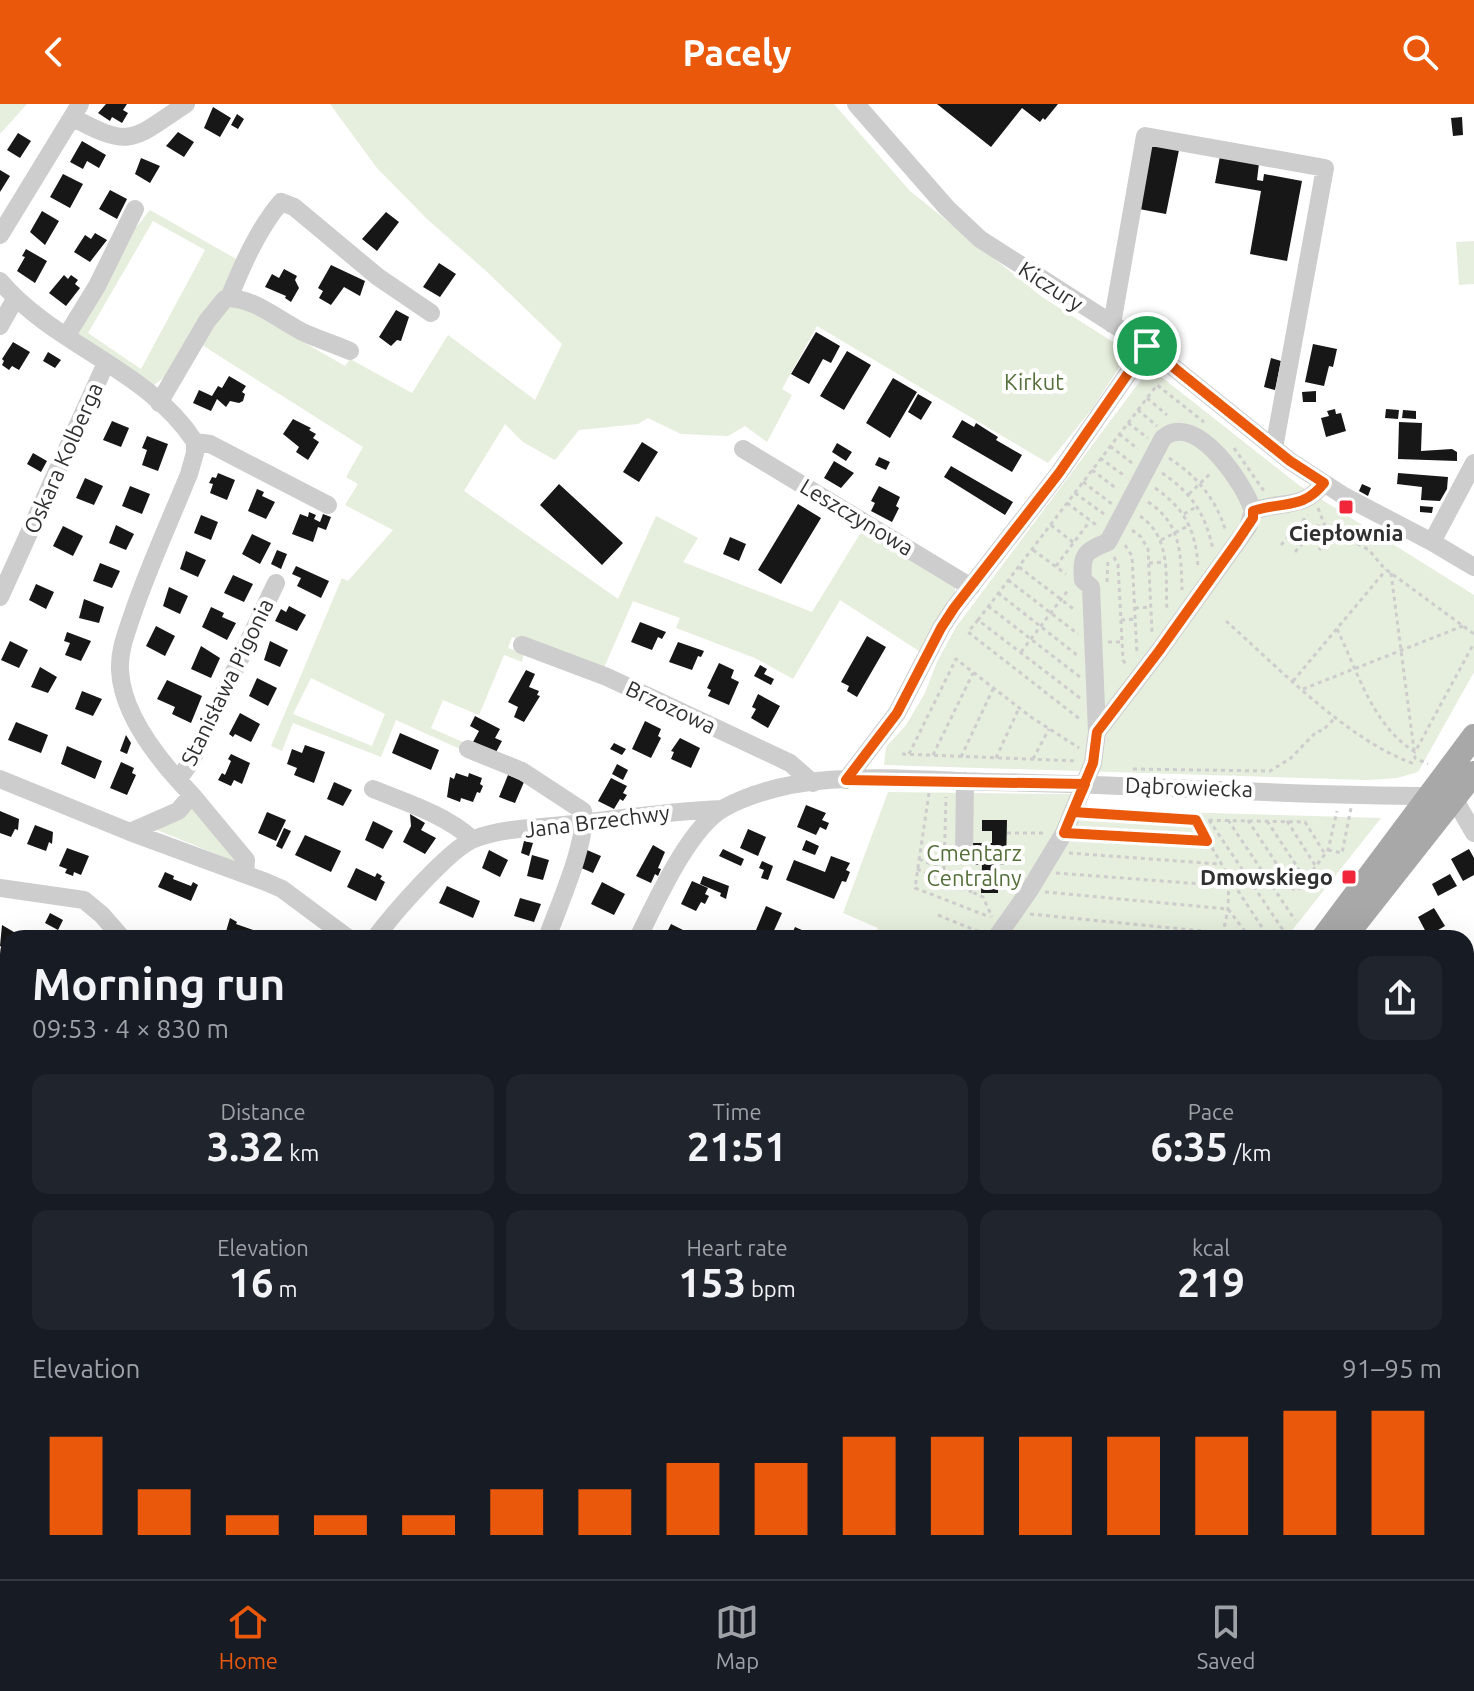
<!DOCTYPE html>
<meta charset="utf-8">
<style>
:root{--surface:#171b24;--page:#20242c;--text:#f1f3f6;--muted:#9ea1a6;--line:#363941;--accent:#ea580c}
body{margin:0;font-family:Ubuntu,sans-serif;background:var(--page);color:var(--text);height:100vh;display:flex;flex-direction:column;font-size:30px;white-space:nowrap}
*{box-sizing:border-box;margin:0}
p{font-size:26px;color:var(--muted)}
.icon{flex:none;width:44px;height:44px;fill:none;stroke:currentColor;stroke-width:2;stroke-linecap:round;stroke-linejoin:round}
.map{position:relative;flex:1;overflow:hidden}
.drawer{position:absolute;left:0px;top:826px;width:1474px;height:650px;display:flex;flex-direction:column;background:var(--surface);border-radius:24px 24px 0 0;box-shadow:0 8px 32px #0002}
.drawer>*{flex:none}
.pin{position:absolute;display:grid;place-items:center;width:68px;height:68px;color:#fff;margin:-34px;border:4px solid #fff;border-radius:50%;box-shadow:0 2px 8px #0007}
.round{display:grid;place-items:center;flex:none;width:84px;height:84px;border-radius:16px;background:var(--page)}
.head{display:flex;align-items:center;justify-content:space-between;height:136px;padding:0 32px}
h1{font-size:44px;font-weight:600;line-height:60px}
.figures{display:grid;grid-template-columns:repeat(3,1fr);gap:12px;height:136px;padding:8px 32px}
.figures div{display:grid;align-content:center;border-radius:16px;background:var(--page);text-align:center}
.figures b{font-size:40px;font-weight:600}
.figures small{font-size:22px;font-weight:400}
.figures p{font-size:22px}
.chart{height:224px;padding:16px 32px}
.chart p{display:flex;justify-content:space-between}
.chart svg{width:100%;height:144px;margin-top:8px;stroke:var(--accent);stroke-width:6}
header{display:flex;justify-content:space-between;align-items:center;height:104px;padding:0 32px;background:var(--accent);color:#fff;font-size:36px;font-weight:600}
.dock{display:flex;justify-content:space-around;align-items:center;height:112px;border-top:2px solid var(--line);background:var(--surface);font-size:22px;color:var(--muted)}
.dock a{display:grid;justify-items:center;gap:4px}
.dock .on{color:var(--accent)}
.map>svg:first-child{display:block}
.green{fill:#e6eedd;fill-rule:evenodd}
.building{fill:#171717}
.lines{fill:none;stroke-linecap:round;stroke-linejoin:round}
.path{stroke:#cdcdcd;stroke-width:3;stroke-dasharray:4 4;stroke-linecap:butt}
.minor{stroke:#cdcdcd;stroke-width:18}
.major{stroke:#a8a8a8;stroke-width:24}
.rail-casing{stroke:#858585;stroke-width:7}
.rail{stroke:#fff;stroke-width:4;stroke-dasharray:12;stroke-linecap:butt}
.route-casing{stroke:#fff;stroke-width:16}
.route{stroke:#ea580c;stroke-width:10}
.poi-dot{fill:#f2263b;stroke:#fff;stroke-width:3}
.labels{text-anchor:middle;stroke-width:8;stroke-linejoin:round;paint-order:stroke}
.street-label{font-size:22px;fill:#303030;stroke:#fff}
.park-label{font-size:22px;fill:#546f39;stroke:#fff}
.poi-label{font-size:22px;font-weight:bold;fill:#303030;stroke:#fff}
</style>
<header><svg class="icon" aria-label="back" viewBox="0 0 24 24"><path d="M15 5l-7 7 7 7"/></svg>Pacely<svg class="icon" aria-label="search" viewBox="0 0 24 24"><circle cx="10" cy="10" r="6"/><path d="M15 15l6 6"/></svg></header>
<div class="map">
<svg width="1474" height="1475" viewBox="0 0 1474 1475">
<rect width="100%" height="100%" fill="#fff"/>
<path class="green" d="M0,0H27L0,30Z
M330,0H834L910,87L1042,193L1129,248L1092,305L1048,359L817,222L782,285L792,291L767,338L745,322L728,332L681,330L648,314L638,320L579,326L555,356L523,338L505,320L464,387L618,495L656,412L698,434L683,458L812,508L863,425L955,482V490L919,547L840,496L793,575L755,554L676,524L680,514L633,497L603,566L512,533L508,544L524,549L522,558L504,551L479,611L443,596L431,624L463,638L460,645L396,616L381,653L293,619L282,647L271,642L342,474L348,477L393,426L345,401L358,380L346,373L363,343L202,241L222,206L239,201L345,262L350,255L412,289L448,231L535,296L562,240L485,166L427,115L377,64ZM311,574L385,610L372,642L293,610Z
M150,106L238,156L228,179L185,238L168,270L153,282L74,229L126,136ZM153,117L205,146L141,265L88,229Z
M1474,137V180L1459,181L1456,138Z
M1150,264L1300,382L1474,491V568L1418,668L1397,674L1367,676L884,661L886,643L906,621L925,589L937,558L956,523Z
M888,688L1072,690L1069,705L1381,714L1286,834H874L878,824L843,809Z
M192,702L236,758L157,726L156,723Z
M0,1112L8,1117V1153L0,1147Z
M467,1468H516L526,1475H478Z
M535,1468H570L580,1475H545Z"/>
<path class="building" d="M106,0H127L123,6L128,9L122,19L112,13L110,17L98,9Z
M937,0H1058L1045,16L1043,14L1040,18L1022,4L991,43Z
M213,3L231,14L220,33L204,24Z
M237,10L244,15L238,25L231,21Z
M1462,13L1463,31L1453,32L1451,14Z
M178,28L194,38L184,53L166,42Z
M18,29L31,37L20,54L7,46Z
M82,37L106,51L99,64L87,57L83,65L70,58Z
M1152,41L1179,46L1166,110L1139,105Z
M1220,52L1259,59L1257,76L1263,77L1264,70L1302,77L1287,157L1250,150L1261,87L1215,79Z
M141,54L160,62L150,79L135,70Z
M0,66L10,72L0,88Z
M63,70L83,80L70,104L50,93Z
M110,86L127,95L117,115L99,105Z
M42,107L59,117L45,141L30,128Z
M386,108L399,118L377,147L362,135Z
M95,129L107,136L90,158L74,148L85,131L91,135Z
M26,145L47,157L35,179L17,167L25,153L22,152Z
M439,159L456,170L440,193L423,183Z
M331,161L365,177L360,192L344,183L331,201L319,194L323,187L318,184Z
M284,165L297,172L295,176L299,184L291,198L285,194L286,192L265,183L272,170L279,174Z
M64,171L68,175L71,171L78,176L75,180L80,184L66,202L49,189Z
M396,206L409,213L401,237L397,236L391,242L379,233Z
M816,228L840,242L831,259L823,255L809,280L791,270Z
M13,238L30,248L19,266L12,262L9,266L2,261L4,257L2,255Z
M1313,240L1337,245L1333,263L1329,262L1324,282L1305,278Z
M847,247L871,261L844,306L820,292Z
M48,248L61,256L55,264L43,257Z
M1271,254L1281,257L1275,286L1264,283Z
M229,272L246,282L242,288L245,290L243,297L239,299L230,297L226,303L217,295L211,307L193,299L199,286L212,292L218,282L222,284Z
M893,274L917,288L890,334L866,319Z
M1316,287V298H1303L1302,288Z
M918,290L932,298L921,316L908,308Z
M1335,305L1336,310L1341,309L1346,327L1326,333L1321,314L1329,312L1327,307Z
M1386,305L1399,306L1398,315L1385,314Z
M1403,306L1416,307V315L1402,314Z
M293,315L311,324L309,326L316,330L313,334L319,338L308,356L296,348L299,343L283,330Z
M962,316L974,323L976,319L998,333L996,336L1022,351L1012,368L952,333Z
M112,317L129,324L121,343L103,336Z
M1399,318L1422,319L1421,347L1452,345L1457,348V357L1398,355Z
M147,332L168,340L158,367L142,361L147,346L142,344Z
M642,338L658,348L639,378L623,368Z
M837,339L852,348L846,357L832,348Z
M33,349L47,357L41,368L27,360Z
M879,353L890,358L886,366L875,361Z
M834,357L854,369L841,384L824,374Z
M951,362L1013,398L1005,411L944,373Z
M218,369L235,376L227,396L210,389L213,380L209,379L212,373L216,374Z
M1398,369L1448,373L1447,385L1440,397L1421,396L1422,383L1397,380Z
M85,374L103,382L94,401L76,394Z
M559,380L623,439L602,461L540,401Z
M1362,380L1371,384L1368,392L1359,387Z
M130,382L150,390L142,410L122,402Z
M879,382L900,393L896,402L899,404L892,418L871,407L875,399L871,397Z
M257,385L264,388L262,392L275,398L266,415L248,407Z
M798,400L821,414L781,480L758,466Z
M1420,402L1433,403L1432,409L1420,408Z
M309,408L316,411L314,415L320,418L323,410L331,413L326,426L318,423L313,438L292,430L300,410L308,413Z
M201,411L218,418L211,436L194,429Z
M116,421L134,430L126,446L109,439Z
M63,422L83,432L73,452L53,442Z
M252,430L271,439L260,460L242,450Z
M730,433L746,440L739,457L723,450Z
M277,446L287,450L281,465L271,460Z
M186,447L206,456L198,473L180,465Z
M100,459L120,467L112,484L93,477Z
M296,462L329,477L321,494L297,482L301,474L292,470Z
M233,471L253,480L244,498L224,489Z
M36,480L54,488L46,505L29,496Z
M169,483L188,492L180,510L163,502Z
M84,495L104,503L99,519L79,514Z
M289,502L306,511L297,527L275,517L281,505L286,508Z
M211,503L224,509L222,513L236,519L227,536L202,523Z
M640,518L666,528L662,535L658,533L652,546L631,538Z
M156,522L175,532L165,552L146,542Z
M67,528L91,537L81,557L65,551L70,539L64,537Z
M867,532L886,543L857,593L847,587L849,582L841,578Z
M10,537L28,546L19,564L1,556Z
M270,537L288,546L280,563L264,556Z
M678,538L704,547L701,553L698,552L692,566L669,558Z
M201,542L220,554L211,574L191,565Z
M719,559L734,566L731,574L739,578L729,601L708,592L711,586L707,584Z
M760,561L767,565L764,570L774,575L771,581L754,572Z
M40,563L57,573L48,589L31,583Z
M526,566L535,570L529,583L539,587L537,591L540,592L524,618L514,613L518,603L508,598Z
M257,574L277,584L268,602L249,592Z
M167,576L202,592L191,619L172,610L175,603L157,595Z
M82,587L102,595L93,612L75,605Z
M758,590L780,602L768,624L751,614L756,605L752,603Z
M240,609L260,620L251,638L235,630L233,633L229,630Z
M475,612L500,625L495,634L502,637L495,650L473,638L479,627L470,622Z
M645,617L661,625L658,632L661,634L651,654L632,645Z
M16,618L48,631L41,649L8,636Z
M400,629L439,646L431,666L392,649Z
M126,631L131,639L127,650L120,647Z
M680,634L700,644L691,664L671,655L674,648L671,647Z
M614,639L626,645L622,651L610,645Z
M305,641L325,648L314,679L294,671L297,664L287,660L292,645L302,649Z
M67,642L102,657L95,675L61,660Z
M231,650L250,659L242,680L234,676L231,682L218,676L222,669L225,671L231,657L228,655Z
M121,658L134,664L132,669L136,671L127,691L110,684Z
M617,660L628,666L623,676L612,670Z
M456,669L468,673L469,669L482,674L480,680L483,682L480,689L477,688L473,698L461,694L460,698L447,693L450,673L454,675Z
M508,671L524,678L515,699L499,693Z
M611,674L627,682L623,689L627,691L623,697L620,695L614,705L598,697Z
M334,678L352,686L343,702L327,695Z
M806,701L826,709L822,716L829,719L826,726L820,723L816,731L797,723Z
M0,707L19,715L18,726L15,725L11,733L0,729Z
M267,708L286,716L276,737L258,729Z
M410,710L425,719L421,726L436,734L425,750L403,738L411,722Z
M982,716H1007L1006,761H998V789H981L982,761H971V739H992V727H982Z
M373,717L393,727L383,745L365,736Z
M35,721L53,728L52,740L49,738L46,747L27,740Z
M284,724L291,727L282,745L276,742Z
M748,725L766,733L758,752L740,744Z
M305,731L341,747L331,768L295,751Z
M806,736L819,742L815,751L802,746Z
M524,737L533,739L529,752L521,749Z
M653,741L665,748L658,764L661,765L658,772L655,770L651,779L636,772Z
M67,744L89,752L81,771L74,768L73,772L65,769L67,765L59,762Z
M723,745L744,755L741,762L719,752Z
M1469,745L1474,754V771L1463,777L1451,755Z
M489,746L508,756L500,773L482,764Z
M587,746L601,752L593,769L579,763Z
M532,751L549,756L543,776L527,772Z
M831,752L850,759L846,766L850,768L846,778L842,777L834,795L786,776L794,756L825,768Z
M762,757L773,762L768,776L761,774L764,766L759,764Z
M356,764L375,773L377,769L382,772L380,775L385,778L376,797L347,783Z
M165,768L174,772L173,775L191,782L193,778L198,781L191,797L158,783Z
M1450,770L1457,782L1438,792L1432,780Z
M703,772L729,782L726,795L720,792L721,789L700,780Z
M692,777L708,784L705,790L709,792L705,800L701,798L696,807L681,800Z
M602,778L625,790L614,811L591,800Z
M447,782L480,797L473,814L439,799Z
M520,794L541,800L534,818L514,812Z
M766,802L782,809L771,833L756,826Z
M1434,804L1445,822L1428,832L1418,813Z
M50,809L63,816L58,826L45,819Z
M230,814L237,818L236,820L259,828L256,834H224Z
M671,820L687,828L684,834H664Z
M2,821L19,831L17,834H8V847L0,842Z
M795,823L804,827L801,834H790Z
M1466,887L1474,896V902L1466,912Z
M1466,964L1474,969L1466,982Z
M1466,1097L1474,1101V1111L1466,1127Z
M1471,1187L1474,1189V1218L1469,1229L1466,1228V1197Z
M1466,1233L1474,1236V1267L1471,1270L1466,1267Z
M5,1305L8,1306V1318L0,1314Z
M1466,1376L1474,1379V1413L1466,1434Z
M116,1468H140L136,1475H129Z
M264,1468H283L280,1475H260Z
M592,1468H629L639,1475H602Z
M662,1468H677L676,1475H662Z
M948,1468H963V1473L947,1471Z
M1438,1468H1461L1458,1475Z"/>
<g class="lines">
<path class="path" d="M1147,294L1167,311
M1138,306L1157,281L1204,318
M1128,319L1148,334
M1119,330L1138,345
M1110,342L1132,359
M1234,344L1264,387
M1100,354L1126,373
M1169,354C1198,373 1216,395 1226,428
M1092,366L1117,385
M1162,369C1192,389 1206,411 1213,446
M1083,378L1112,400
M1155,384C1185,404 1197,429 1198,465
M1075,389L1104,410
M1189,390L1212,368
M1148,398C1181,419 1181,450 1182,486
M1067,399L1099,423
M1318,404L1325,422L1369,446L1384,464L1474,530
M1184,410L1198,402
M1140,412C1172,434 1165,472 1167,507
M1051,421L1074,439
M1132,426L1141,433L1148,445L1152,528
M1161,436L1190,421
M1125,441L1132,452L1137,551
M1281,441L1308,411
M1033,446L1066,470
M1319,446L1329,434L1325,422
M1295,448L1321,418
M1114,453L1118,461L1123,556L1127,562
M1149,459L1165,458
M1056,462L1090,417
M1019,463L1076,507
M1391,469L1415,654L1428,660
M1008,476L1078,530
M1107,478L1108,454
M998,489L1077,551
M988,502L1080,573
M1135,504L1151,503
M978,516L968,528L1081,616
M1121,516L1136,515
M1226,517C1279,564 1346,635 1412,659L1415,654
M1337,525C1358,568 1372,621 1415,648L1474,539
M1108,538H1122
M1021,548L1069,485
M1293,577L1386,466
M1303,585L1463,522
M1080,594L978,516L1138,306L1157,322
M902,650L1078,657
M909,650L956,555L1031,613L1079,644
M933,651L973,569
M961,653L993,585
M996,654L1019,604
M1033,655L1049,625
M1133,665L1270,667L1291,654L1317,627H1322L1336,613
M929,689L915,784L990,813
M1089,709L1196,716L1305,718L1325,750
M1196,716L1229,773L1228,805L1222,834
M1209,716L1283,826
M1228,716L1295,816
M1248,716L1293,785L1298,786L1328,746L1337,707
M1267,717L1306,776
M1287,717L1315,761
M1007,729H1047
M1079,730L1207,737
M1328,746L1342,749L1351,704
M1069,749L1219,760
M919,755L971,777
M917,765L972,788
M944,766L946,693
M968,766L972,777V788L983,793L992,813
M1056,769L1228,782
M1229,773L1269,834
M1045,788L1228,805L1250,834
M1030,810L1223,829L1231,834
M938,811L982,829
M942,830L952,834
M1015,831L1050,834
M1189,1468L1190,1475"/>
<path class="minor" d="M856,0L947,104L980,135L1147,242L1290,357L1344,392L1432,438L1474,463
M72,13C132,46 133,35 186,0
M0,131L80,0
M0,177C55,242 148,265 195,338L210,340L328,401
M229,194C242,162 258,125 281,98L294,103L378,173L431,209
M1112,220L1145,32L1325,64L1274,344
M0,222L15,195
M67,231L97,182L135,105
M159,299L207,217L225,195C250,190 284,220 307,230C321,236 336,241 350,247
M743,345L971,483
M1432,438L1474,359
M0,493L106,259
M522,541L607,573L737,634L790,659L813,679
M1097,628L1091,483L1083,476C1081,450 1085,447 1108,438L1163,334C1196,306 1245,381 1253,407
M468,645L522,667L583,707C588,737 558,803 547,834
M0,675L130,728L266,778L282,785L348,834
M178,676L192,656L276,479
M846,676L897,609L941,524L954,504L1059,369L1147,242
M373,685C407,699 444,710 472,735
M192,691L246,756L245,770
M1455,696L1474,729
M130,728L178,707L192,691C161,659 122,612 120,566C119,547 126,530 132,512C148,464 170,417 189,370L195,349V338
M964,751L965,677
M0,784L84,796L102,811L122,834
M375,834C392,811 449,745 474,735C502,724 535,724 564,721C617,715 670,707 723,705
M638,834C656,798 689,723 724,704C802,662 903,676 988,678C1135,680 1283,692 1430,692
M996,834L1029,787L1064,729L1093,659L1097,628L1159,547L1248,423L1253,407C1284,396 1303,406 1324,379
M1466,1292L1474,1293
M428,1468L438,1475
M1394,1468L1398,1475
M316,1475L319,1468"/>
<path class="major" d="M1323,834L1474,632
M1344,834L1474,669
M0,972L8,976
M1152,1468L1153,1475"/>
<defs>
<path id="rail" d="M0,1103L8,1109
M525,1468L535,1475"/>
</defs>
<use href="#rail" class="rail-casing"/>
<use href="#rail" class="rail"/>
</g>
<g class="lines">
<defs>
<path id="route" d="M1147,242L1059,369L954,504L941,524L897,609L846,676L1085,680L1073,708L1196,716L1207,737L1064,729L1093,659L1097,628L1159,547L1237,438L1253,414V407C1283,397 1303,406 1324,379L1290,357L1147,242"/>
</defs>
<use href="#route" class="route-casing"/>
<use href="#route" class="route"/>
</g>
<g class="poi-dot">
<rect x="1338" y="395" width="16" height="16" rx="4"/>
<rect x="1341" y="765" width="16" height="16" rx="4"/>
</g>
<g class="labels">
<g class="street-label">
<text transform="translate(1051 182) rotate(33)" y="8">Kiczury</text>
<text transform="translate(63 354) rotate(-66)" y="8">Oskara Kolberga</text>
<text transform="translate(857 413) rotate(31)" y="8">Leszczynowa</text>
<text transform="translate(227 578) rotate(-64)" y="8">Stanisława Pigonia</text>
<text transform="translate(671 603) rotate(25)" y="8">Brzozowa</text>
<text transform="translate(1189 683) rotate(2)" y="8">Dąbrowiecka</text>
<text transform="translate(597 717) rotate(-7)" y="8">Jana Brzechwy</text>
</g>
<g class="park-label">
<text x="1034" y="286">Kirkut</text>
<text x="974" y="757">Cmentarz<tspan x="974" dy="25">Centralny</tspan></text>
</g>
<g class="poi-label">
<text x="1346" y="437">Ciepłownia</text>
<text x="1333" y="781" text-anchor="end">Dmowskiego</text>
</g>
</g>
</svg>
<div class="pin" style="left:1147px;top:242px;background:#1e9e55"><svg class="icon" aria-label="arrive" viewBox="0 0 24 24"><path d="M6 21V4h12l-3 4 3 4H6"/></svg></div>
<section class="drawer">
<div class="head"><div><h1>Morning run</h1><p>09:53 · 4 × 830 m</p></div><a class="round"><svg class="icon" aria-label="share" viewBox="0 0 24 24"><path d="M12 15V3M7 8l5-5 5 5M5 13v7h14v-7"/></svg></a></div>
<div class="figures">
<div><p>Distance</p><b>3.32<small> km</small></b></div>
<div><p>Time</p><b>21:51</b></div>
<div><p>Pace</p><b>6:35<small> /km</small></b></div>
</div>
<div class="figures">
<div><p>Elevation</p><b>16<small> m</small></b></div>
<div><p>Heart rate</p><b>153<small> bpm</small></b></div>
<div><p>kcal</p><b>219</b></div>
</div>
<div class="chart"><p><span>Elevation</span>91–95 m</p>
<svg viewBox="0 0 160 44" preserveAspectRatio="none"><path d="M5 44V14M15 44V30M25 44V38M35 44V38M45 44V38M55 44V30M65 44V30M75 44V22M85 44V22M95 44V14M105 44V14M115 44V14M125 44V14M135 44V14M145 44V6M155 44V6"/></svg>
</div>
</section>
</div>
<nav class="dock">
<a class="on"><svg class="icon" aria-label="home" viewBox="0 0 24 24"><path d="M3 11l9-7 9 7M6 9v11h12V9"/></svg>Home</a>
<a><svg class="icon" aria-label="map" viewBox="0 0 24 24"><path d="M3 6l6-2 6 2 6-2v14l-6 2-6-2-6 2zM9 4v14M15 6v14"/></svg>Map</a>
<a><svg class="icon" aria-label="saved" viewBox="0 0 24 24"><path d="M7 4h10v16l-5-4-5 4z"/></svg>Saved</a>
</nav>
